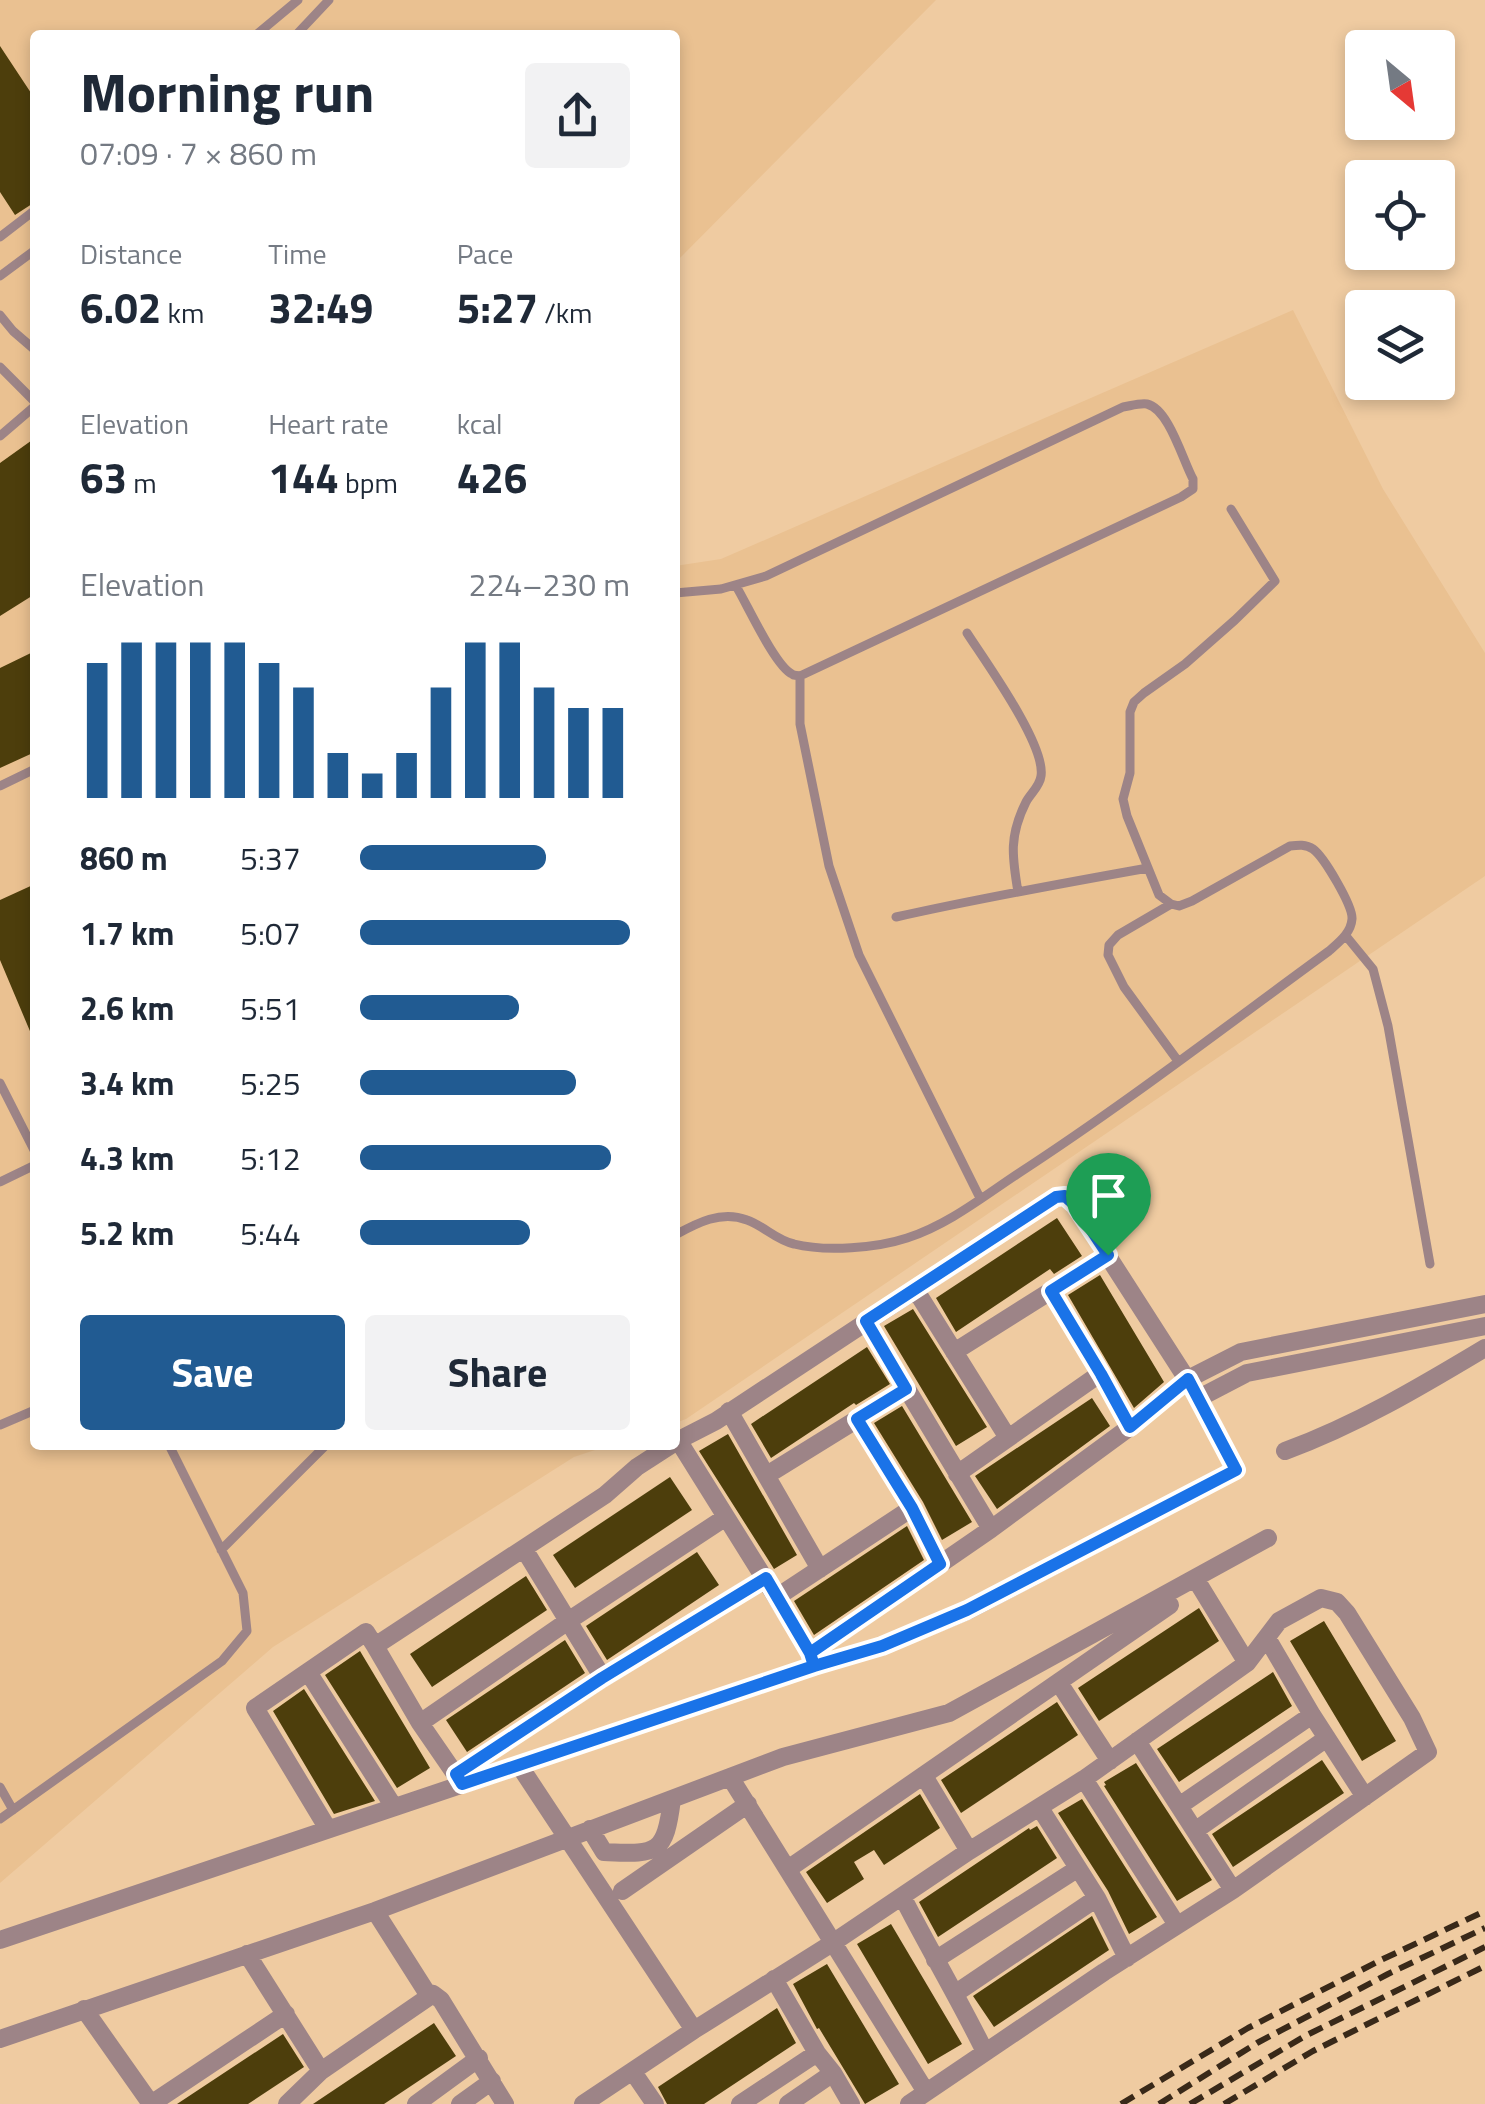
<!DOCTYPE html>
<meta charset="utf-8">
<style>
:root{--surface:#fff;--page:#f2f2f3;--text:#1f2937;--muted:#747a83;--accent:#215b92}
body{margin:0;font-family:"Titillium Web",sans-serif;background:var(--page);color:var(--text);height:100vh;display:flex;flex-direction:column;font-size:38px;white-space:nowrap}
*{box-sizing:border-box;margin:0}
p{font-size:32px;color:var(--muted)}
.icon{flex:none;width:55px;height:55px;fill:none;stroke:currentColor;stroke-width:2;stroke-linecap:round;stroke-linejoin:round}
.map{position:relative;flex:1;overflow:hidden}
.drawer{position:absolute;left:30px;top:30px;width:650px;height:1420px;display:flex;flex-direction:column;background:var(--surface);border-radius:10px;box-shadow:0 5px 15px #0003}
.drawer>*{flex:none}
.needle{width:65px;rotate:151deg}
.controls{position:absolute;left:1345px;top:30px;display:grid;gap:20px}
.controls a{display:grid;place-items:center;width:110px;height:110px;border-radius:10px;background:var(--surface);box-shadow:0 5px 15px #0003;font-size:50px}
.pin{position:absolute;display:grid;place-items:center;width:85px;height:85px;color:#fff;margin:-102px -42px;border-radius:50% 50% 50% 0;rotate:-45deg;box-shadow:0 0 10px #0007}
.pin .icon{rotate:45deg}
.round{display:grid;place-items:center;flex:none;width:105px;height:105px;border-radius:10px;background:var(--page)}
.head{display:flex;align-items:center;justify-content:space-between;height:170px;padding:0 50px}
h1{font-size:55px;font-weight:700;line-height:75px}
.stats{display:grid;grid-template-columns:repeat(3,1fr);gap:15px;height:170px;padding:10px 50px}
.stats div{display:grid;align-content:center}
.stats b{font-size:42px;font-weight:700}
.stats small{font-size:28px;font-weight:400}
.stats p{font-size:28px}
.chart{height:280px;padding:20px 50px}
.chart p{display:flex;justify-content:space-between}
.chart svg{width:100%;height:180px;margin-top:10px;stroke:var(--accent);stroke-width:6}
.button{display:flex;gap:20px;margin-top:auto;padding:20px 50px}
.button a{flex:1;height:115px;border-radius:10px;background:var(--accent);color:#fff;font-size:40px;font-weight:700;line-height:115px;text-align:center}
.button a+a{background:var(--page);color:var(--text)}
ul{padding:0 50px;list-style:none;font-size:32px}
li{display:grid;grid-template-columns:160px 120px 1fr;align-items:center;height:75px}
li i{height:25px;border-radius:12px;background:var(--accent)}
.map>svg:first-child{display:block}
.built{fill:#eac191}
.building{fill:#4d3e0c}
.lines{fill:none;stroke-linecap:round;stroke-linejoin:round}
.service{stroke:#9d8487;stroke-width:9}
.minor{stroke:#9d8487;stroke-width:18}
.rail{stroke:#392919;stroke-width:6;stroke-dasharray:15 8;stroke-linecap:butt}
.route-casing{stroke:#fff;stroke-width:20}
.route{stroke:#1a73e8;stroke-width:12}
</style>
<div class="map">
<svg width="1485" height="2104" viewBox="0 0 1485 2104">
<rect width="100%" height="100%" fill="#efcba1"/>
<path class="built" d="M0,0H936L675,263V35H35V1445H610L574,1457L273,1647L0,1883Z
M1293,310L1383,489L1485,653V876L686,1419L675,1423V566L721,559Z"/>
<path class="building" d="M0,46L35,99V202L15,215L0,192Z
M35,438V594L0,616V463Z
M35,651V752L0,768V668Z
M35,884V1043L0,960V900Z
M1057,1218L1082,1256L1054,1274L1050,1269L956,1332L936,1298Z
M1100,1275L1164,1382L1134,1408L1068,1295Z
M913,1309L987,1427L956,1446L884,1326Z
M867,1347L890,1384L856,1405L854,1403L771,1458L751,1424Z
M1092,1398L1110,1426L997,1509L975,1476Z
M902,1406L972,1522L942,1540L923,1502L874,1423Z
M728,1434L797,1555L774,1569L699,1451Z
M670,1477L692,1510L575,1588L553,1555Z
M907,1526L924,1560L814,1635L794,1601Z
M697,1552L719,1585L607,1660L586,1626Z
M526,1576L547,1610L432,1687L410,1654Z
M1199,1608L1219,1641L1099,1721L1078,1688Z
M1324,1621L1396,1741L1362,1761L1290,1641Z
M565,1640L585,1673L467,1752L446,1720Z
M360,1651L430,1768L397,1788L325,1675Z
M1273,1672L1292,1706L1179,1782L1157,1749Z
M304,1689L375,1801L334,1814L273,1711Z
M1057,1702L1078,1735L961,1813L941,1780Z
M1322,1760L1344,1793L1233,1867L1212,1834Z
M1136,1763L1212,1880L1177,1901L1104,1786L1106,1785L1104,1782Z
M920,1794L940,1828L884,1865L874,1850L854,1862L864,1879L827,1903L806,1872Z
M1082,1799L1157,1917L1129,1934L1108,1891L1058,1813Z
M1037,1826L1057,1858L938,1937L919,1902L1029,1828L1030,1830Z
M1092,1916L1109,1950L994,2027L973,1996Z
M891,1924L962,2044L928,2064L857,1944Z
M827,1964L899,2084L865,2104L819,2028L817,2029L793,1984Z
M777,2008L796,2043L704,2104H667L658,2087Z
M434,2023L456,2056L384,2104H313Z
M283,2034L304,2067L248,2104H177Z"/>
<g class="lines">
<path class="service" d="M256,35L298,0
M296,35L329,0
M0,237L35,210
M0,276L35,250
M0,315L13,331L35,350
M0,367L35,402
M0,436L35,406
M675,593L721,589L766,576L1123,407C1130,406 1139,403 1147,404C1169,409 1183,461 1193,479V489L1181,497L800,676C797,675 794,676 792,674C775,666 747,604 736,586
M967,633C985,661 1046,745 1041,776C1040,786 1031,793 1026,802C1009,836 1012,856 1018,892
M800,676V724L829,866L859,955L980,1198
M0,786L35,769
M1171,904L1118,935L1109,945L1108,955L1124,987L1178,1061
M896,917C980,898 1064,883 1148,868
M1346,936L1373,969L1388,1026L1430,1264
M0,1083L35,1152
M0,1182L35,1165
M675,1235C697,1223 721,1210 747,1220C764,1226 776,1240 794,1244C826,1252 877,1248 907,1238C948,1225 984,1196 1019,1173C1125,1104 1226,1026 1329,951C1339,942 1351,933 1352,919C1353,906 1324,857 1313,849C1306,844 1298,845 1290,846L1192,901L1179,906L1171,904L1159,895L1127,816L1123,799L1130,773V712L1134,702L1144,693L1185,664L1235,620L1275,581L1231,509
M0,1425L35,1410
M221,1550L326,1445
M0,1787L13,1810
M0,1819L222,1661L247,1631L243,1593L169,1445"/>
<path class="minor" d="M915,1289L1008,1438
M1051,1291L1101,1373L1130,1427
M866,1321L991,1529
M954,1352L1108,1255
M1199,1398L1247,1373L1485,1326
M729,1411L820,1569
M857,1419L912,1508L940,1564
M678,1440L811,1653L991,1529L1130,1427L1188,1379L1241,1352L1485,1304
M675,1442L716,1421L1056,1197L1065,1196L1075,1205L1199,1398L1236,1470L967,1611L882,1646L814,1666
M1285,1451C1356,1425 1420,1387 1485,1348
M957,1474L1101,1373
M767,1475L906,1389
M524,1549L603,1678
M1195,1578L1247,1663
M777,1597L912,1508
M1267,1638L1312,1715L1365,1797
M308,1672L394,1807
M1059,1683L1110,1761
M420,1723L568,1621L726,1517
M1137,1741L1233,1890
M519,1765L694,2030
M456,1774L603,1678L765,1578
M924,1776L969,1851
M730,1777L926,2092
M1084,1779L1177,1925
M462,1784L420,1723L375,1646L605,1495L637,1467L671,1445
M1179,1806L1312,1715
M1040,1808L1097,1898L1127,1958
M328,1829L255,1708L366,1632L375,1646
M590,1829L604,1852C657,1854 665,1856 672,1799
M1196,1830L1327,1738
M788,1869L1170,1605
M622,1891L748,1804
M902,1896C929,1949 959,1999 985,2052
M375,1911L429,1996
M0,1940L814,1666L812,1658
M247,1954L321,2071
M935,1960L1077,1869
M774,1979L817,2053L833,2073L851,2104
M956,1993L1097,1898
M84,2009L151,2104L286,2014
M0,2039L375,1911L783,1757L949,1713L1268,1538
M633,2072L655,2104
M287,2104L321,2071L433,1994L441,2000L505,2104
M416,2104L479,2058
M460,2104L492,2081
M583,2104L694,2030L834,1942L969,1851L1084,1779L1247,1663L1279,1621L1321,1598L1337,1602L1347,1613L1412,1718L1428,1752L1233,1890L1104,1972L909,2104
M740,2104L817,2053
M788,2104L833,2073"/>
<path class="rail" d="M1121,2104L1248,2028L1381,1960L1485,1911
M1159,2104L1257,2043L1388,1974L1485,1928
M1190,2104L1305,2036L1485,1947
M1224,2104L1313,2051L1485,1966"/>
</g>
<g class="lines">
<defs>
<path id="route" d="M1108,1255L1075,1205L1065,1196L1056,1197L866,1321L906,1389L857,1419L912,1508L940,1564L810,1653L814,1666L462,1784L456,1774L602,1678L766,1578L810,1653L814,1666L882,1646L967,1610L1236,1470L1188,1379L1130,1427L1101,1374L1051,1291L1108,1255"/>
</defs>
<use href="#route" class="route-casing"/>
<use href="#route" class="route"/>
</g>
</svg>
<div class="controls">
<a><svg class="needle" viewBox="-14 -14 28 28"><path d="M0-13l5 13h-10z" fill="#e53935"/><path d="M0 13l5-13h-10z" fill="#747a83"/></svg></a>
<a><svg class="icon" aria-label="locate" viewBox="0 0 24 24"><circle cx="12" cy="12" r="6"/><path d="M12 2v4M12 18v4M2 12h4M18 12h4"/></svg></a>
<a><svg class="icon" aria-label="layers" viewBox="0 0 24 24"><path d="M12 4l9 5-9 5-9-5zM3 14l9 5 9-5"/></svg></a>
</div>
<div class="pin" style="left:1108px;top:1255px;background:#1e9e55"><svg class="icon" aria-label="arrive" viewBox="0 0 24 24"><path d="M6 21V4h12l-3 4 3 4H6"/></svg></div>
<section class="drawer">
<div class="head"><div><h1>Morning run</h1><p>07:09 · 7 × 860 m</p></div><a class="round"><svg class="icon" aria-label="share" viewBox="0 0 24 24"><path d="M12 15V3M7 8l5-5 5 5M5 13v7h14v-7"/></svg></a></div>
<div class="stats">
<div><p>Distance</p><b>6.02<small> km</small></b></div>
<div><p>Time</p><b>32:49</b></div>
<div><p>Pace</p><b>5:27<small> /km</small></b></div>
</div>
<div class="stats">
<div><p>Elevation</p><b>63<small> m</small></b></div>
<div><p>Heart rate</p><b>144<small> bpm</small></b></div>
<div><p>kcal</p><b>426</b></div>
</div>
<div class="chart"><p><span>Elevation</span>224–230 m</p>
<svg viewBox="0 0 160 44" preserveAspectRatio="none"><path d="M5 44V11M15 44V6M25 44V6M35 44V6M45 44V6M55 44V11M65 44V17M75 44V33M85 44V38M95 44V33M105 44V17M115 44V6M125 44V6M135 44V17M145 44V22M155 44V22"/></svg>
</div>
<ul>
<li><b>860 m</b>5:37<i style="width:69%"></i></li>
<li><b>1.7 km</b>5:07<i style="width:100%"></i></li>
<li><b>2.6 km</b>5:51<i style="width:59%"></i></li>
<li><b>3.4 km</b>5:25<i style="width:80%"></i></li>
<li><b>4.3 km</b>5:12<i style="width:93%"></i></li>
<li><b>5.2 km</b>5:44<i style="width:63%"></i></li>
</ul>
<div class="button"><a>Save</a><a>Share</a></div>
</section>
</div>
